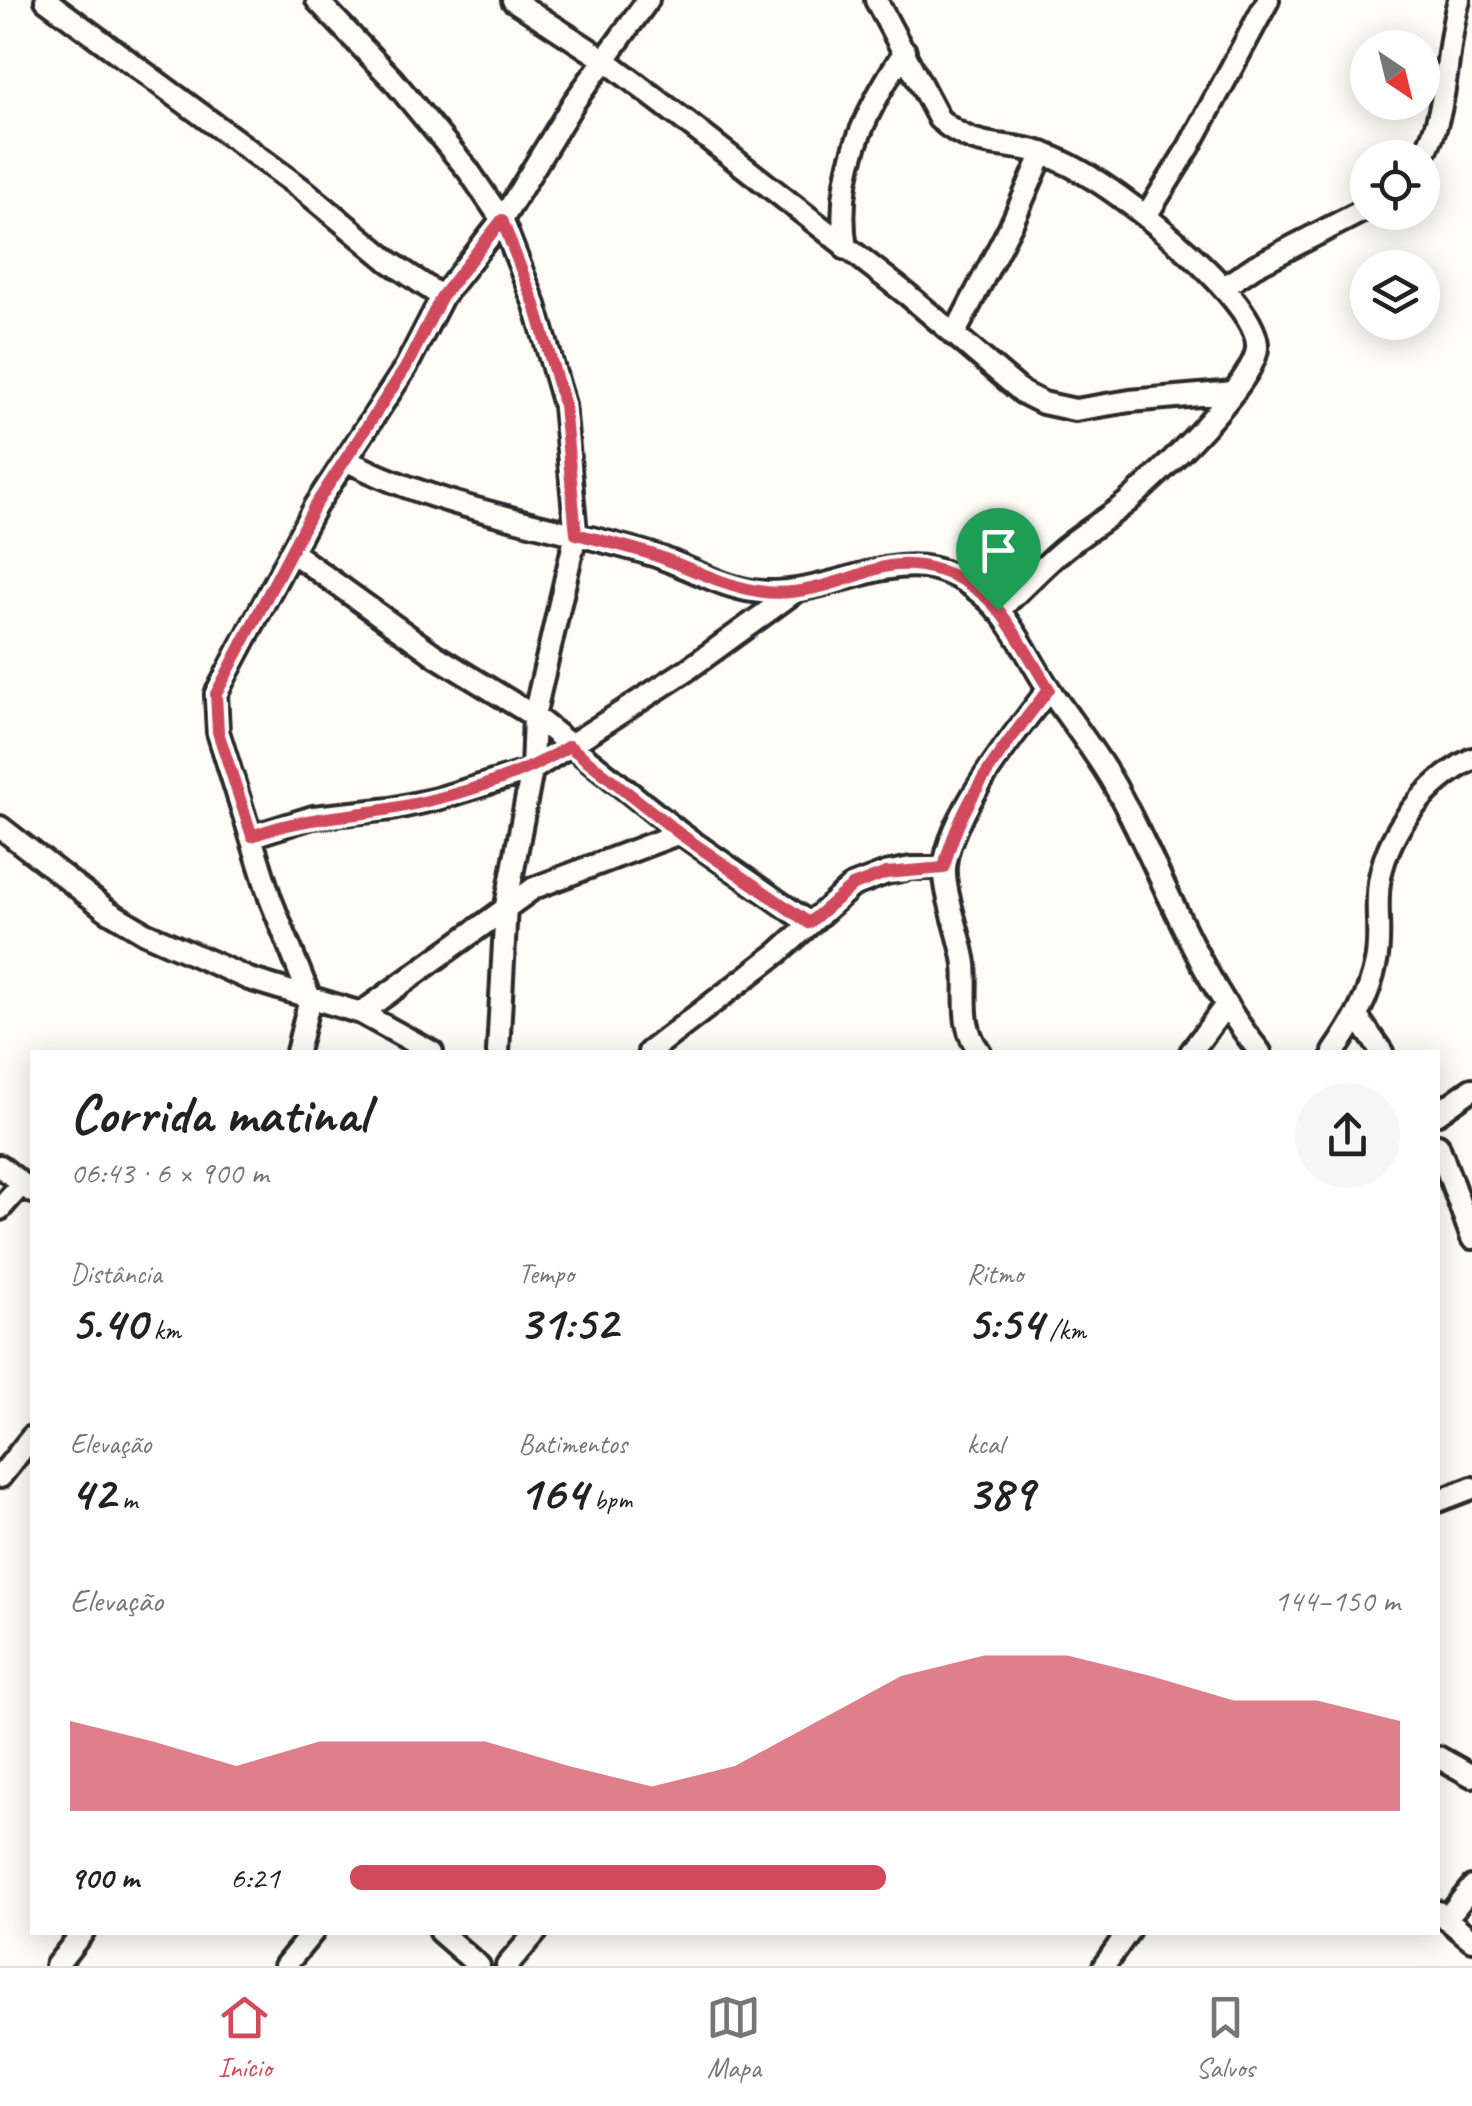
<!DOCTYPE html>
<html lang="pt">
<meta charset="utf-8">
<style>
:root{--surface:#fff;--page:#f6f6f6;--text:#222;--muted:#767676;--line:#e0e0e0;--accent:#d1495b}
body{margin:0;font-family:Caveat,sans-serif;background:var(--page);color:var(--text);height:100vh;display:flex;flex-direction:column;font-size:38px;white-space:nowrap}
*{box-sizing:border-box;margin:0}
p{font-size:32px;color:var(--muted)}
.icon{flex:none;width:55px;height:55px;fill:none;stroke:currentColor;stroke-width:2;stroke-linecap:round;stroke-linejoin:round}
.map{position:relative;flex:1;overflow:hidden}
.sheet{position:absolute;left:30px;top:1050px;width:1410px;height:885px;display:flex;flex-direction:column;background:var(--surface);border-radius:0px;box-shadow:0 5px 25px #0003}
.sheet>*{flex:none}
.needle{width:65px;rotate:145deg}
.fabs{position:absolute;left:1350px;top:30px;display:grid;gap:20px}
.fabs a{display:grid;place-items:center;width:90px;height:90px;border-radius:50%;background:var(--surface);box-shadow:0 5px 25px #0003;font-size:50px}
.pin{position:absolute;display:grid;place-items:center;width:85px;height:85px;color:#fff;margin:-102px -42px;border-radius:50% 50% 50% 0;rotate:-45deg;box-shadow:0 0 10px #0007}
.pin .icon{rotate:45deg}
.round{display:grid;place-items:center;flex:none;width:105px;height:105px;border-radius:52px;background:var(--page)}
.headline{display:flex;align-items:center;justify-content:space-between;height:170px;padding:0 40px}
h1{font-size:55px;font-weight:800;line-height:75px}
.metrics{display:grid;grid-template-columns:repeat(3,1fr);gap:15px;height:170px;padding:10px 40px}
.metrics div{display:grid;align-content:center}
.metrics b{font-size:50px;font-weight:800}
.metrics small{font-size:28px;font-weight:400}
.metrics p{font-size:28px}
.chart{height:280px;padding:20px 40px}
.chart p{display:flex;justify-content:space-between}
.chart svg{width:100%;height:180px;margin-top:10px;fill:var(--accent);opacity:.7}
ul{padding:0 40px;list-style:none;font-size:32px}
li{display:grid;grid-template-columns:160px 120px 1fr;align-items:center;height:75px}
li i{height:25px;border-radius:12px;background:var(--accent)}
.tab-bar{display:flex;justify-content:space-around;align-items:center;height:140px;border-top:2px solid var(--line);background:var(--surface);font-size:28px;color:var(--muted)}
.tab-bar a{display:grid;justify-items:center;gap:5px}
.tab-bar .current{color:var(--accent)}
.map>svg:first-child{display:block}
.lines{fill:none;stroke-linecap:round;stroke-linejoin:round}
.minor-casing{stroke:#2b2b2b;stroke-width:28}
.minor{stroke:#fdfcf7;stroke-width:20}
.route-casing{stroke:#fff;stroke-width:20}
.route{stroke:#d1495b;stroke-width:12}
</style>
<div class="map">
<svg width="1472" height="1966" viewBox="0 0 1472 1966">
<rect width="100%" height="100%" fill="#fdfcf7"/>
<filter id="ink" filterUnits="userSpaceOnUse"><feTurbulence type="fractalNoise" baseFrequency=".01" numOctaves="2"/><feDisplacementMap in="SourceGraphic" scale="20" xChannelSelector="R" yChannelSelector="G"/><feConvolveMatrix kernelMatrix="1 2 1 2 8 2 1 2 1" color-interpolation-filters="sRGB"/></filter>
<g filter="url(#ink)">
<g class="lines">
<defs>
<path id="minor" d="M46,0L306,192L390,262L442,297
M317,0L393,80L468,170L502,220L535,305L564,405L576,534L534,716L532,770L506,906L498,1052
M513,0L605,60L680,117L908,295L1023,393L1043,403L1075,410L1130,401L1234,392
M876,0L939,119C978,153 1004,140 1045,154C1060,160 1078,169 1092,178C1131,201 1260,302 1257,348C1255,383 1155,479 1126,503C1106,519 1085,532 1065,548C1042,567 1021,590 999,610
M1422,158C1450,110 1444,52 1459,0
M1146,216L1189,147L1268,0
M846,249C834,175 864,112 905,51
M1224,287L1255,266L1368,208
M954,335L1013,221L1043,153
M346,460C441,509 547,524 650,554C687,565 725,591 764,592C857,594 917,522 998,610C1017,631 1031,662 1047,686C1069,719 1096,752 1115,786C1164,875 1195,973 1260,1052
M292,552L436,656L534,716L680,833L809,923
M0,827L108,911L145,933L249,979L361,1013L432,1052
M252,836L313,817L391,809L437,799L532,770L687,670L796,591
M361,1013L534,888L680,833
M1358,1018L1382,1052
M297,1052L310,998L270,898L218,732L216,694L315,507L406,367L442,297L502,220L574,102L648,0
M649,1052L779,952L852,886L886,873L911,868H944
M980,1052C959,1026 968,995 965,964C961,935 943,893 945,866C948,816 1018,729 1049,689
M1191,1052L1226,1005
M1334,1052C1354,1023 1369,997 1376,962C1382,934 1374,904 1380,877C1390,827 1428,782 1472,759
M1438,1113L1472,1089
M1438,1145L1472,1238
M0,1166L32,1192
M0,1209L22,1184
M0,1477L32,1437
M1438,1501L1472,1488
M1438,1757L1472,1776
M1438,1912L1472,1940
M1446,1919L1472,1887
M440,1932L479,1966
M56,1966L83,1932
M285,1966L313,1932
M507,1966L536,1932
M1104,1966L1128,1932"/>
</defs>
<use href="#minor" class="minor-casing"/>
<use href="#minor" class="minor"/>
</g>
</g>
<g class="lines" filter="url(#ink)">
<defs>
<path id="route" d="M502,220L535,305L564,405L576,534C603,541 631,547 657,556C690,568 723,585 758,591C793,598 837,583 870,571C916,554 969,574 1000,612C1018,635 1033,664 1049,689C1007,743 960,799 944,868L886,873L852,886L809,923L680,834L569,746C517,779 455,796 395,808C343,818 304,816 252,836L218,732L216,694L314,507L406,367L442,296Z"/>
</defs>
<use href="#route" class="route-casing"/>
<use href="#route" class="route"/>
</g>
</svg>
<div class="fabs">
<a><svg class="needle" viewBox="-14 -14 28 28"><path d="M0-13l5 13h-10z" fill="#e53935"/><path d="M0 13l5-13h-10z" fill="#767676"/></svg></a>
<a><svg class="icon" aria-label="locate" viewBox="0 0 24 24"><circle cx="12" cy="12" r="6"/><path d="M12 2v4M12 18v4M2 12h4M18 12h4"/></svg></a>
<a><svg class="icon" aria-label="layers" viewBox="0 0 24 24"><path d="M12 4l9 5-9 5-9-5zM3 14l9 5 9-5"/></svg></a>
</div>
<div class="pin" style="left:998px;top:610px;background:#1e9e55"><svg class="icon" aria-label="arrive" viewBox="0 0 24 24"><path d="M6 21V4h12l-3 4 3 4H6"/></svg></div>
<section class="sheet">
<div class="headline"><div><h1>Corrida matinal</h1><p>06:43 · 6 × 900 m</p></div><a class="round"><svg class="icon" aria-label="share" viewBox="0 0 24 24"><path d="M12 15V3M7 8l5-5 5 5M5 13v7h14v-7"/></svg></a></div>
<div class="metrics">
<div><p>Distância</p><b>5.40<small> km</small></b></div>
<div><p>Tempo</p><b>31:52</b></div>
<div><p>Ritmo</p><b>5:54<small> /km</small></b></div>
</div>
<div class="metrics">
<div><p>Elevação</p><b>42<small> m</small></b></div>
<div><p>Batimentos</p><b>164<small> bpm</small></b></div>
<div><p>kcal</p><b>389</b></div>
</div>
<div class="chart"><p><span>Elevação</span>144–150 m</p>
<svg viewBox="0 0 160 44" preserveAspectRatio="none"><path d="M0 44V22L10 27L20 33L30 27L40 27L50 27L60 33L70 38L80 33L90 22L100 11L110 6L120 6L130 11L140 17L150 17L160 22V44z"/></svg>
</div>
<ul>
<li><b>900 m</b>6:21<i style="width:51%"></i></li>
</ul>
</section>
</div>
<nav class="tab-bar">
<a class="current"><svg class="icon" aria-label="home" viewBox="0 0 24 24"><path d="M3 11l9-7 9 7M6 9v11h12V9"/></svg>Início</a>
<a><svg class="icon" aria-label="map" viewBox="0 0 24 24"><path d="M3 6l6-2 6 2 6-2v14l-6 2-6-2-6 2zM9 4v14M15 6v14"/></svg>Mapa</a>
<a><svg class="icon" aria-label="saved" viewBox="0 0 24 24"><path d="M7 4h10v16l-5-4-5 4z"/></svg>Salvos</a>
</nav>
